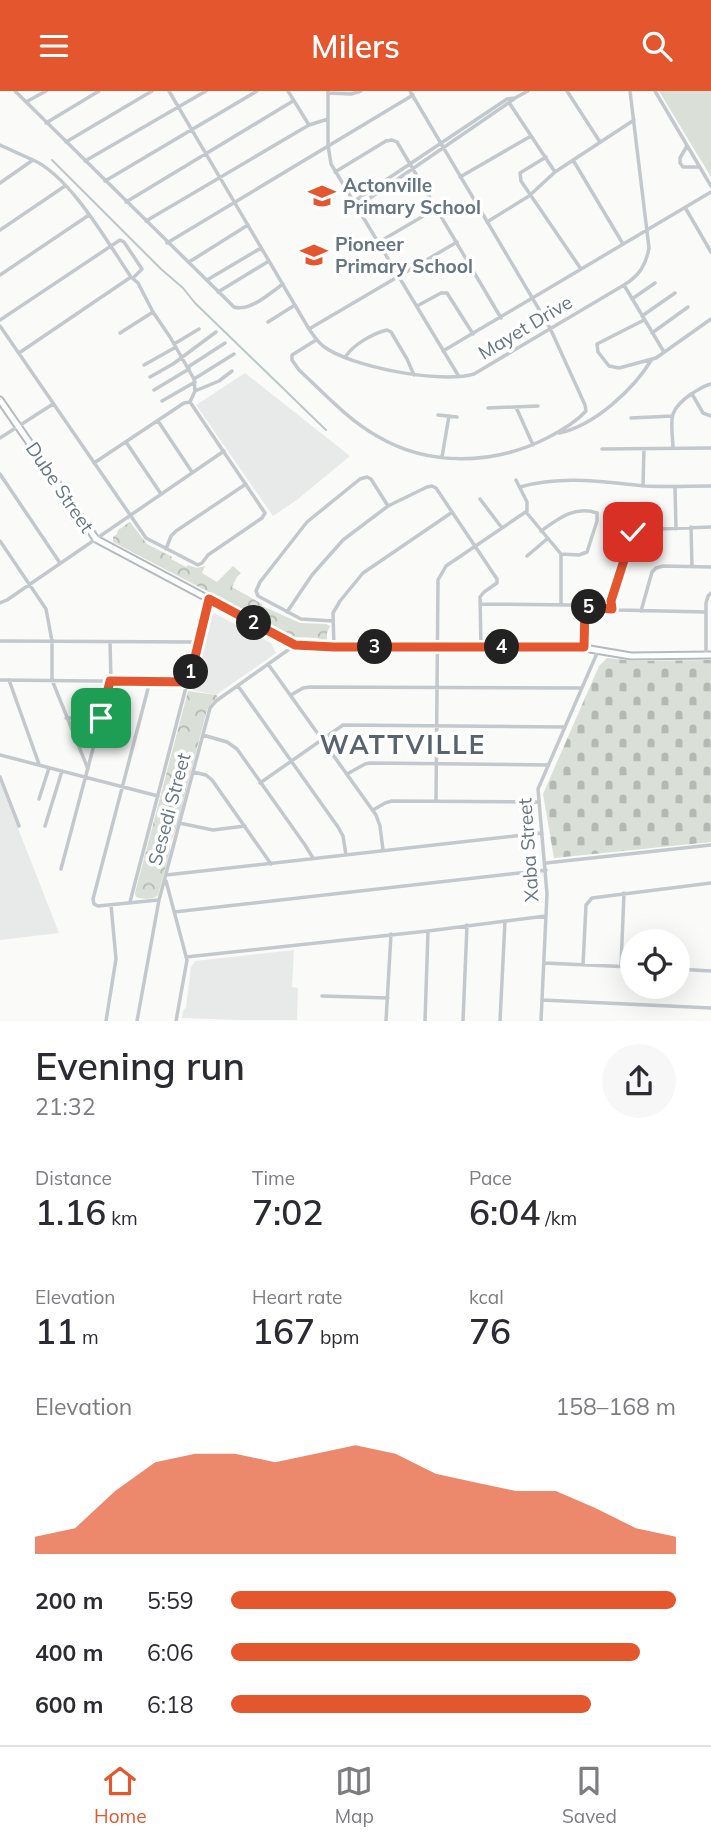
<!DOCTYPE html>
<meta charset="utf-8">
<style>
:root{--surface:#fff;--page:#f7f7f7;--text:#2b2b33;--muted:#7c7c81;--line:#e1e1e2;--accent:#e4572e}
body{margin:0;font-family:Mulish,sans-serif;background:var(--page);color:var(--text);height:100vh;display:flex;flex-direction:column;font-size:26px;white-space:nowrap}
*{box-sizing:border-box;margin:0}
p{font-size:23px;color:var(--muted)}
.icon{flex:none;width:38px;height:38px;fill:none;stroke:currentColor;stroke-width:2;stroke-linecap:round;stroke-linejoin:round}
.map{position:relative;height:930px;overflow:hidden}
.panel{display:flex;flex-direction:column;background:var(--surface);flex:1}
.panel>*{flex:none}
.controls{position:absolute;left:620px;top:838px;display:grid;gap:14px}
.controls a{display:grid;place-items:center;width:70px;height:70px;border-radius:50%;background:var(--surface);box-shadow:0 7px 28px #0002;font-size:35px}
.pin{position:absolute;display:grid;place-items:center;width:60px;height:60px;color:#fff;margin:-30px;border-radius:14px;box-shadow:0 4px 10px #0006}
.km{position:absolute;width:35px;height:35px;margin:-18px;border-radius:50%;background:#222;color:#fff;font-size:19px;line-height:35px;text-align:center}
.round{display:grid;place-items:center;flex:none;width:74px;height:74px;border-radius:37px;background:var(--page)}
.head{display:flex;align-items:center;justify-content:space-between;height:119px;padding:0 35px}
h1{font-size:38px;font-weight:600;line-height:52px}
.metrics{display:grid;grid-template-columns:repeat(3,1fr);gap:10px;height:119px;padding:7px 35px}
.metrics div{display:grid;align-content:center}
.metrics b{font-size:35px;font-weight:600}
.metrics small{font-size:19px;font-weight:400}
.metrics p{font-size:19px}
.chart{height:196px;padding:14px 35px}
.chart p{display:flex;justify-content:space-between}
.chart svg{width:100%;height:126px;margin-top:7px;fill:var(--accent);opacity:.7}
ul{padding:0 35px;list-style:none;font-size:23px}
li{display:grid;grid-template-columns:112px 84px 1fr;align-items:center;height:52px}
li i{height:18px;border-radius:9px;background:var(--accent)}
header{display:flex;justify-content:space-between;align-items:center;height:91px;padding:0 35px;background:var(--accent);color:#fff;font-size:32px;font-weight:600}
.menu{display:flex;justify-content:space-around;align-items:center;height:98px;border-top:2px solid var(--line);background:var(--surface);font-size:19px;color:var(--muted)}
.menu a{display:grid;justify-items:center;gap:4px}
.menu .selected{color:var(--accent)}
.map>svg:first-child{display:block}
.built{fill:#e8e9e9}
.forest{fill:url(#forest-crowns)}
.cemetery{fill:url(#cemetery-stones)}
.pitch{fill:#dadfd7}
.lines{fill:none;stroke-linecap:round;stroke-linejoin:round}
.stream{stroke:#bbc7cb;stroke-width:2}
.secondary-casing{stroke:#b3babf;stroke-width:9}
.street{stroke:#c3c8cc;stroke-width:3.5}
.secondary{stroke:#fff;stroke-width:5}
.route-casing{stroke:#fff;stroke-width:14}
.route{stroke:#e4572e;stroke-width:9}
.labels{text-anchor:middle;stroke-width:7;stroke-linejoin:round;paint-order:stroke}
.poi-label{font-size:19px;font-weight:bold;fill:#657683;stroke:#fff;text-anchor:start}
.street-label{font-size:19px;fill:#657683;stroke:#fff}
.district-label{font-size:26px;font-weight:bold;letter-spacing:2px;fill:#57646e;stroke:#fff}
</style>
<header><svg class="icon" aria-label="menu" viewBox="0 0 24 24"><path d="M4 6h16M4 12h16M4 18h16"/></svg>Milers<svg class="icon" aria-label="search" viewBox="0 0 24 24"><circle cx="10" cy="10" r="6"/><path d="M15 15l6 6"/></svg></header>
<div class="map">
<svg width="711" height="930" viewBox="0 0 711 930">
<defs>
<pattern id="forest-crowns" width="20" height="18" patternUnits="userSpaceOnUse" patternTransform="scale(1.75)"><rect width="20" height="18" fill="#dadfd7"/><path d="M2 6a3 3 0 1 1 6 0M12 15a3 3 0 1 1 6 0" fill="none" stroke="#b4b9b4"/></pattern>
<pattern id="cemetery-stones" width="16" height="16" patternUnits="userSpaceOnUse" patternTransform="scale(1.75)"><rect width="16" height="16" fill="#dadfd7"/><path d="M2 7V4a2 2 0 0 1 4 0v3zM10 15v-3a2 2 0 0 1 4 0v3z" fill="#b4b9b4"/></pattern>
</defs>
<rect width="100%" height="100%" fill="#fafaf8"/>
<path class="built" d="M245,282L350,365L298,408L273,425L196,314Z
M210,520L271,552L276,562L216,604L192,599L203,559Z
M0,691L59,842L0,849Z
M294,859L292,896L298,897L297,929H240L182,927L183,920L186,916L191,876L195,870Z"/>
<path class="forest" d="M130,431L147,453L172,466L171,468L186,476L188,474L197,477L205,475L202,482L217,491L233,475L241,482L237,486L232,496L262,513V515L300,532L326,533L330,535L327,542V549L321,550L318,547L295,546L113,451V446L117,443L118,439Z
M188,600L216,604L218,606L212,611L207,619L176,738L170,753V760L158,804C154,809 142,808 136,806L135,802Z"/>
<path class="cemetery" d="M607,567L634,570L711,569V751L554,767L543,703L599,575Z"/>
<path class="pitch" d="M659,0H711V86Z"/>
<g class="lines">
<path class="stream" d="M52,69L161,178L183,197L195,212L326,339"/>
<defs>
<path id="secondary" d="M0,309L96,448L295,554L334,556L584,557L631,565L711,564"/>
</defs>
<use href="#secondary" class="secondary-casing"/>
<path class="street" d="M15,0L234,216C250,221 270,202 283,193
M169,0L309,238C313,244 317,250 323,255C350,276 441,293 474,283L624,194C639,185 646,174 649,157L630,0
M288,0L309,34
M328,0V54L331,73L458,284
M567,0L600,51
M655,0L711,95
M328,2L351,3L361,0
M26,11L46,0
M510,13L555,81
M46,32L99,0
M66,51L152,0
M0,54L33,69
M687,55L680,67V72L683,76H700
M546,66L520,82L521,90L581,178
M573,69L623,153
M85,70L206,0
M335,81L386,50L392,49L397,51L501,227
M460,86L531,45
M105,90L257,0
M0,92L33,69C70,85 108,152 131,186L138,192L153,221L170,246L194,288L195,300L190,311
M126,111L293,10
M353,111L507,8L515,7L528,0
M357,116L514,8
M686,118L711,161
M146,130L309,34L328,28
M487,131L529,105L555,81L634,29
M0,139L65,95
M379,151L437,117
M167,152L413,4
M189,171L248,134
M0,184L89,124
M207,189L261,157
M624,194L664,261
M218,201L269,170
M632,208L655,192
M417,215L441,202H447L473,243
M642,225L675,202
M0,229L120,149L124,151L142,178L133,187
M644,229L597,253L598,261L609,275L619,277L656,267L711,228
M268,231L295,214
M0,235L146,447L198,474L202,472L208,464L262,427L265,422L190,311
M309,238L457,151
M120,242L153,221
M652,242L688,216
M316,249L292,264V269L299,279C324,302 347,328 377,345C429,376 494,374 547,347C561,340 575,332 586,320L585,314L550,237L410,0
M174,253L199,238
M443,260L711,101
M19,262L131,186
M346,265C354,253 374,242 387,239L391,241L407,268L414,284
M144,274L176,256
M188,276L225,252
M150,286L173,273L216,241
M194,288L234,263
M154,299L189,278
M195,300L219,290L232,280
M692,303L703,322L711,325
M162,310L195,291
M516,316L533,354
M488,317L538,315
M438,324L457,326
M631,327L672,325
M158,330L192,381
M559,342C594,335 634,298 652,268
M0,347L53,313
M126,351L161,403
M673,357C672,329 666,321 691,303C698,299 703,295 711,293
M602,358L711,357
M442,366L449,325
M94,372L184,312L190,311
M0,383L60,472
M643,394L644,358
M520,396C562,384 603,391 645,395C667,396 689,395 711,395
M675,396L676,438
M480,408L502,437
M526,421L561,463V514
M691,436L692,476
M541,440C558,428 575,414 597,422V430L587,461L579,464L561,463
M0,450L46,518L52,550V589L88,678
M166,458L171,445L176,440L246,393
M527,465L547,448
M0,512L7,509L224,360
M481,513L572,514L619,519L706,521
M612,518L611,510L630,448L635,439L711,436
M641,520L652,481L656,477L663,475L711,476
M287,521L312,484L343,449L388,415L427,396L432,395L436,397L497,488V492L484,501L480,506L481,556
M333,530L301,528L258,505L256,500L260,491L307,431L360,388L367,386L371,388L388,415
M0,550L199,551
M334,556L333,522L340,510L363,482L451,422
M584,556L585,516
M706,564V512L708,505L711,502
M268,573L376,724L380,735L383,759
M0,589L189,591
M9,589L39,673
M150,590L93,808L94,813L98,815L158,809
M238,595L338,736L343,745L346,764
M291,604L303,597L310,596L581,597
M66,627H101
M203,644L227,651L237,658L305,754L313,767
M0,664L158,705
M193,681L206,684L212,689L271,773
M347,683L365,673L370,672L548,674
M0,686L19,735
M260,692L343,634L565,636
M39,708L49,677
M436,710L438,489L446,475L527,420V411L516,389
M373,719L385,712L392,710L538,711
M179,732L213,739L245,735
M45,735L62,680
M546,772L711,754
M61,778L111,590L110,551
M166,784L542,742
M166,790L187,869L176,930
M130,811L209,508
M174,821L546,779
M186,866L428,840L546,825
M544,872L632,876
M583,874L586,814L592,807L711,792
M621,875L624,802
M677,878L711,880
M322,905L388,907
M542,909L711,917
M106,930L116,868L111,814
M137,930L159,809L210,617L216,610L295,554
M386,930L391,843
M425,930L428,840
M463,930L467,834
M500,930L505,830
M541,930L547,803L538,698L598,560"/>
<use href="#secondary" class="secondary"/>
</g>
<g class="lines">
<defs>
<path id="route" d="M101,627L110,590L189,591L209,508L295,554L334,556H584L585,516L612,518L611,510L633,441"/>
</defs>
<use href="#route" class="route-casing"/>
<use href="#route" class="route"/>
</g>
<defs>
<symbol id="school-bare" viewBox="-9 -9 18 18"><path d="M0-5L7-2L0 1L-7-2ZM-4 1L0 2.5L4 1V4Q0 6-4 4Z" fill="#e4572e" stroke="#fff" stroke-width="2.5" paint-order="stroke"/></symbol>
</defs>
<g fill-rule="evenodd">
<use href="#school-bare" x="303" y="86" width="38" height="38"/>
<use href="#school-bare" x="295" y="145" width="38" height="38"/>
</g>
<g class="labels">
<g class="poi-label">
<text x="343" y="101">Actonville<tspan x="343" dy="22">Primary School</tspan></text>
<text x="335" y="160">Pioneer<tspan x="335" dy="22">Primary School</tspan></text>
</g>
<g class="street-label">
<text transform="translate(525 236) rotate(-31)" y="7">Mayet Drive</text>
<text transform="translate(60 396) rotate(56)" y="7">Dube Street</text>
<text transform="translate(169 718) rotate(-75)" y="7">Sesedi Street</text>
<text transform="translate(528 759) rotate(-94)" y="7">Xaba Street</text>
</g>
<g class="district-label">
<text x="403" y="663">WATTVILLE</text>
</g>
</g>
</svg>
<div class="controls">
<a><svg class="icon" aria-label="locate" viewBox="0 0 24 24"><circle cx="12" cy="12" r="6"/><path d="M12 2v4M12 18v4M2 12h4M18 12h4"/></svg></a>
</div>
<div class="pin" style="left:101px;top:627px;background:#1e9e55"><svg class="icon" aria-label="arrive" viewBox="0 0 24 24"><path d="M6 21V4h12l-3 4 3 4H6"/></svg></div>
<div class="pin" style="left:633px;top:441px;background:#d93025"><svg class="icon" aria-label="check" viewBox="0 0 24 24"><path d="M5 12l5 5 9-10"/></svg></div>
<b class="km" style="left:191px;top:581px">1</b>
<b class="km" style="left:254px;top:532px">2</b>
<b class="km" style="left:375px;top:556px">3</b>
<b class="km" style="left:502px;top:556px">4</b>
<b class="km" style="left:589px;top:516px">5</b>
</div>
<section class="panel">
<div class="head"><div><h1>Evening run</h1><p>21:32</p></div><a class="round"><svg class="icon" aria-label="share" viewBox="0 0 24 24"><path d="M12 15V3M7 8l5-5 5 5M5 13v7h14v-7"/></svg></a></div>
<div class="metrics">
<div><p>Distance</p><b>1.16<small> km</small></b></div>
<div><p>Time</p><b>7:02</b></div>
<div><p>Pace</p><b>6:04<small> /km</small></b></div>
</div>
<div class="metrics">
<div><p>Elevation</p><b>11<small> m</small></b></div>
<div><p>Heart rate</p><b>167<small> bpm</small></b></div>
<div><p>kcal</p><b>76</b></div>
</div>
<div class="chart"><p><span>Elevation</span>158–168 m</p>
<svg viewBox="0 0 160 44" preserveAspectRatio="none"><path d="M0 44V38L10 35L20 22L30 12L40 9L50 9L60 12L70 9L80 6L90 9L100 16L110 19L120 22L130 22L140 28L150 35L160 38V44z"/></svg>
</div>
<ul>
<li><b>200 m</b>5:59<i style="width:100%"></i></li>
<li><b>400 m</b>6:06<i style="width:92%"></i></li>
<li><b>600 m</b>6:18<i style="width:81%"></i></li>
</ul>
</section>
<nav class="menu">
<a class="selected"><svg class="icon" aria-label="home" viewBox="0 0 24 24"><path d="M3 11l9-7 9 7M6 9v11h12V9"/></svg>Home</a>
<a><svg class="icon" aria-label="map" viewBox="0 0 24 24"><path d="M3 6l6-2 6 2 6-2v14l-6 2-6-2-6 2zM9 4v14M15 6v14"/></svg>Map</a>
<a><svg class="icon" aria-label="saved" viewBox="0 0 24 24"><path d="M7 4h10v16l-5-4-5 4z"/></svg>Saved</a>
</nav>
